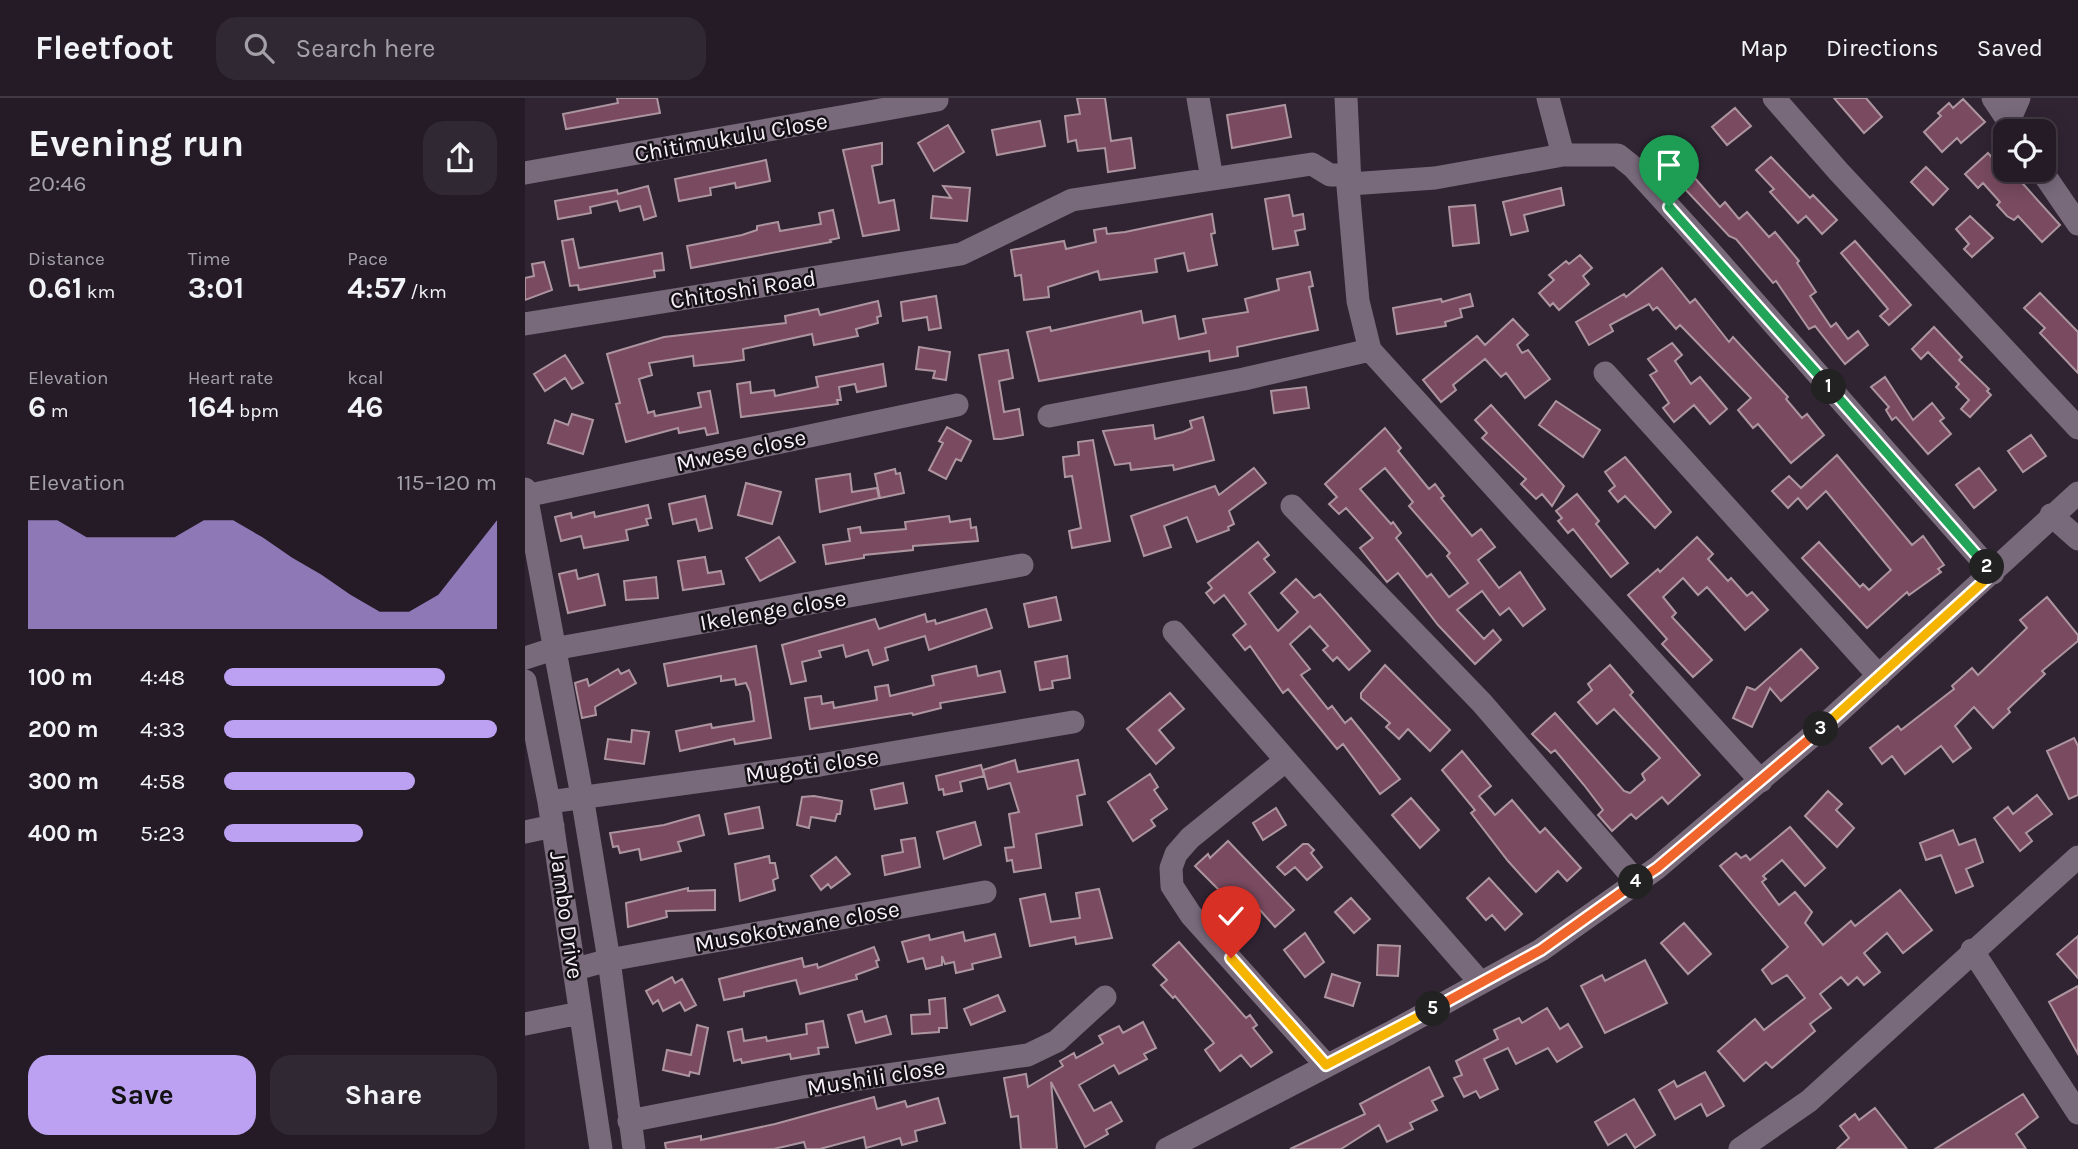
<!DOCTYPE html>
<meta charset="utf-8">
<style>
:root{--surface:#241b26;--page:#302832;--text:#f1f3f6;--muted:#a3a1a7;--line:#413943;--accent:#bca0f2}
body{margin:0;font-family:Karla,sans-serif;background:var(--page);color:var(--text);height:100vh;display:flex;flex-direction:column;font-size:26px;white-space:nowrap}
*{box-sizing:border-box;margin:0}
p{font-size:23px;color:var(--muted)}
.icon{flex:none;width:38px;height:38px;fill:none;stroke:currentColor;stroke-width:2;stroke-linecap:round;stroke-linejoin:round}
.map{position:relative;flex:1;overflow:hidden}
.panel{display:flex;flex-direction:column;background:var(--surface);width:525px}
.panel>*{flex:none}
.controls{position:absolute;left:1468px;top:21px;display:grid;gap:14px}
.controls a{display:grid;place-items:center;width:63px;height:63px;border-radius:14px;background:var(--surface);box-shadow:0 4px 18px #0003,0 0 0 2px var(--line);font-size:35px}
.pin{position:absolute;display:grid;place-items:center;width:60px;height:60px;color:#fff;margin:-72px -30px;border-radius:50% 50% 50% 0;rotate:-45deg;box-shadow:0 0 7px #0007}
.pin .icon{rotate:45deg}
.km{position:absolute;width:35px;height:35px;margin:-18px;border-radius:50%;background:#222;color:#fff;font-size:19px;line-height:35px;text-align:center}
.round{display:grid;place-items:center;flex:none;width:74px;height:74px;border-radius:21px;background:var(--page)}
.headline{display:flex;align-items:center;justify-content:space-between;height:119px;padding:0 28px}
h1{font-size:38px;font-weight:700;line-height:52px}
.stats{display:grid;grid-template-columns:repeat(3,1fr);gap:10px;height:119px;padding:7px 28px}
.stats div{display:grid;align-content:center}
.stats b{font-size:30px;font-weight:700}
.stats small{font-size:19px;font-weight:400}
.stats p{font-size:19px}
.chart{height:196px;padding:14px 28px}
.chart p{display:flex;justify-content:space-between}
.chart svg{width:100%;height:126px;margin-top:7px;fill:var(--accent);opacity:.7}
.action{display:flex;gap:14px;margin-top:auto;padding:14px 28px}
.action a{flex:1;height:80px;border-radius:21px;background:var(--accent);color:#111;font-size:28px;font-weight:700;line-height:80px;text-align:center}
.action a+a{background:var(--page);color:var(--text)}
ul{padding:0 28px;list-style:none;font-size:23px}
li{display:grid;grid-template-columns:112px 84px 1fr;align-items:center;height:52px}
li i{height:18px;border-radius:9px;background:var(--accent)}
header{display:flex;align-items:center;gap:42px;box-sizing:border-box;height:98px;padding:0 35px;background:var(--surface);border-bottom:2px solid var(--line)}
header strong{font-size:33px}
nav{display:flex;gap:38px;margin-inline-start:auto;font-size:24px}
.search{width:490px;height:63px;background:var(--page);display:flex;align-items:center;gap:18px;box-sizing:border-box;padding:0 24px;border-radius:21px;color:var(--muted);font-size:26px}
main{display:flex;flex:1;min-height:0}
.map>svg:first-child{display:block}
.building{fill:#794a60;stroke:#ad959f;stroke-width:2;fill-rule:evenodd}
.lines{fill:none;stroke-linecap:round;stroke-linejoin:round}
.minor{stroke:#786a7b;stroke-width:23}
.split-1-casing{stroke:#fff;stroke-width:14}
.split-2-casing{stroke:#fff;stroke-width:14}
.split-3-casing{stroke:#fff;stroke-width:14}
.split-4-casing{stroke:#fff;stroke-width:14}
.split-5-casing{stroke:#fff;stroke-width:14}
.split-6-casing{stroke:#fff;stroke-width:14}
.split-1{stroke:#22a559;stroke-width:9}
.split-2{stroke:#22a559;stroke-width:9}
.split-3{stroke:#f5b400;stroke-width:9}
.split-4{stroke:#f0652b;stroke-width:9}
.split-5{stroke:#f0652b;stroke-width:9}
.split-6{stroke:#f5b400;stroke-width:9}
.labels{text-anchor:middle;stroke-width:5;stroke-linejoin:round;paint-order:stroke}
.street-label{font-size:23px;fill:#f6eef8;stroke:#151016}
</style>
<header>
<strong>Fleetfoot</strong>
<div class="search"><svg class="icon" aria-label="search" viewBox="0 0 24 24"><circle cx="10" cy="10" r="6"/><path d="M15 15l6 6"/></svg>Search here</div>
<nav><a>Map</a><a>Directions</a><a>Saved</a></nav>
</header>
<main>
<section class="panel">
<div class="headline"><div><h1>Evening run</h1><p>20:46</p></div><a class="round"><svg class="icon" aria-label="share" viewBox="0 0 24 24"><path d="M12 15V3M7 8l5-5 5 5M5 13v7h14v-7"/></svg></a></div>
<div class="stats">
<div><p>Distance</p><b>0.61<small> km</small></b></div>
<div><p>Time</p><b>3:01</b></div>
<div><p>Pace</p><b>4:57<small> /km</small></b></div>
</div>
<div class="stats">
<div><p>Elevation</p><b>6<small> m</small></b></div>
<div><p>Heart rate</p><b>164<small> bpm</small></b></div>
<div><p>kcal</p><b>46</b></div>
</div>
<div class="chart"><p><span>Elevation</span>115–120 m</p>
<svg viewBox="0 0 160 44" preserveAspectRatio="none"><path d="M0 44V6L10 6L20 12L30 12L40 12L50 12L60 6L70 6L80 12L90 19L100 25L110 32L120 38L130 38L140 32L150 19L160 6V44z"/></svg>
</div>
<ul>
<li><b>100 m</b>4:48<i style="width:81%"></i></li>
<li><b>200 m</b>4:33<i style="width:100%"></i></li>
<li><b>300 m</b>4:58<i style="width:70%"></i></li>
<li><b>400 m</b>5:23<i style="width:51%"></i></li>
</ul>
<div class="action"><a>Save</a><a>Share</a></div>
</section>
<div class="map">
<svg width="1553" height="1051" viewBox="0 0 1553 1051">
<rect width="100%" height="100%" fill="#302433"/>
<path class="building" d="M92,0H132L135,15L41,31L38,16L93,5Z
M552,0H580L586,43L606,40L610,70L583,74L580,50L553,53L551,42L543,44L540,18L555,16Z
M1309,0H1341L1357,19L1339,35Z
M1438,1L1460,24L1436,45L1432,40L1417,54L1399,34L1416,18L1413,15L1424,5L1428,10Z
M760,7L766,39L707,50L702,17Z
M1210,10L1226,28L1202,47L1187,29Z
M515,23L520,48L472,57L467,32Z
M423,27L439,54L409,73L393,45Z
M357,45V66L347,68L354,105L369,102L374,132L338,138L318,52Z
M1463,55L1486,81L1490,77L1535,127L1517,144L1493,118L1489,122L1482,118L1472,107L1475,104L1458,85L1453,90L1440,76Z
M1246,59L1285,100L1288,97L1312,122L1297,136L1281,118L1273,125L1245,94L1249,91L1231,72Z
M241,62L245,83L211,90L210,85L185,90L186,97L154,103L150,81Z
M1155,63L1195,109L1200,104L1214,121L1222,114L1244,139L1250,134L1274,163L1272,165L1291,194L1285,198L1306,229L1311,225L1323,241L1333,233L1343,247L1320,266L1290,228L1284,231L1251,183L1248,185L1211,141L1204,138L1143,73Z
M1401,69L1423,91L1408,107L1386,84Z
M123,88L131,118L119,122L115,108L95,113L92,103L65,109L66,115L33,121L30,103L92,92L93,96Z
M418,88L445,90L442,123L406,120L408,98L426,100Z
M1036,90L1039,107L999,117L1003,133L986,137L978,104Z
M764,97L768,118L778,116L780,131L770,133L773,147L748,151L740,101Z
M950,107L954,145L928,148L924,109Z
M308,112L314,140L305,142L306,144L166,170L162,148L217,137L232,132V128L253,124L255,133L296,126L294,115Z
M687,116L690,135L686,136L692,167L663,173L659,155L630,161L632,174L575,182L573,173L523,189L524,199L499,202L496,177L490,178L486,152L539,143L541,151L571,144L569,132L581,130L582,136L600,134Z
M1445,118L1468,140L1447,159L1439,151L1444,146L1431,131Z
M48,141L54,170L137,155L139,172L129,173L130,179L54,192L53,187L45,188L37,143Z
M1330,143L1386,207L1364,227L1355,218L1363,211L1316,155Z
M1055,157L1067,170L1058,178L1064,186L1034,212L1028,205L1025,208L1014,195L1029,182L1024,177L1041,163L1044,166Z
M19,164L27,192L0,202V180L9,178L7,166Z
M1137,170L1165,205L1170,201L1204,244L1208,239L1263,299L1261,301L1277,320L1282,316L1299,337L1266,365L1233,326L1228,330L1213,312L1226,300L1155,227L1151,231L1132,209L1128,212L1124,206L1085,227L1088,233L1064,247L1051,224L1099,196L1101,199Z
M785,174L788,188L784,189L793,232L712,249L713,258L685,263L684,253L514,283L502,234L525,229L526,233L616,213L618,225L650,218L654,241L681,235L678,221L723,214L720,201L754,192L752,181Z
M1515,195L1553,234V275L1515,235L1520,230L1499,210Z
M945,196L948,208L935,211L937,219L920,224L921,228L872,236L868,210L916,201L917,204Z
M411,198L416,230L404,232L402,219L378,223L376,204Z
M353,203L356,218L352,219L353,225L331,231L333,238L289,247L287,236L218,251L219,262L205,264L169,268L168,258L124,265L127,277L114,281L123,315L129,313L130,318L176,309L173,295L185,293L193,335L182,337L180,330L154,335L153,330L101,344L91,306L95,305L82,256L139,239L261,225L260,218L293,211L295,217Z
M988,221L1003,237L992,247L997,255L1003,252L1025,281L1000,300L981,275L976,279L960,261L928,287L931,292L916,304L898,282L952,238L960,247Z
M1409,229L1437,259L1434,262L1464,291L1462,293L1466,297L1445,319L1436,311L1444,302L1431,289L1434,286L1403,254L1396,261L1387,251Z
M1147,245L1157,257L1150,263L1166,286L1175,279L1202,311L1185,326L1169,307L1149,324L1138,310L1144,305L1125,277L1132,273L1123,261Z
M394,249L425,254L421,282L408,280L410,273L391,271Z
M483,252L488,280L474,283L479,314L494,311L498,337L476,341H469L454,257Z
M40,257L58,285L47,291L40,280L20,293L9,276Z
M358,266L361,288L332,294L330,286L314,289L316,302H312L313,306L216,319L212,286L225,284L226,295L249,292L250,298L293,289L291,279Z
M1360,279L1388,322L1407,305L1419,320L1415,323L1426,336L1403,356L1371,319L1367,322L1361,312L1364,309L1346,289Z
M781,289L784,310L749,315L746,293Z
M1031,303L1075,332L1058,359L1014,327Z
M966,307L1039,388L1027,408L1017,396L1011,401L996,386L1001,381L957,340L962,335L950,322Z
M47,316L68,322L58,356L23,345L30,322L43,327Z
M678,319L689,362L649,372L648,367L606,372L605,365L590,367L578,333L628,327L630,341L658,334L667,330L665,323Z
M422,329L446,343L436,363L431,361L421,381L404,372L418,345L414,343Z
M860,330L876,350L873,353L904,391L910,386L919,398L916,400L947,438L956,431L970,449L953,462L974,490L995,474L1020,511L998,528L984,510L975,517L957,493L932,512L959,541L968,532L976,542L950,566L913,527L873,475L862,484L835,450L848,440L821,410L814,416L804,406L812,399L800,386ZM860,370L888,404L884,408L925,455L922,458L943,485L924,499L906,476L902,479L871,440L876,435L868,424L866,426L835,391Z
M1506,337L1521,358L1498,374L1483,353Z
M568,342L585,443L547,450L544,433L556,430L547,378L540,379L538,359L554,357L553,344Z
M1312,357L1387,447L1398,438L1419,467L1413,471L1416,474L1384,497L1382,494L1342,530L1277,460L1294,444L1335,489L1338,486L1344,492L1366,472L1301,393L1282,411L1273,400L1263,410L1247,393L1264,378L1276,390Z
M1100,359L1146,414L1130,430L1100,398L1093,404L1084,393L1090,388L1080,374Z
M729,370L741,385L704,413L709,426L703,429L704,432L672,444L662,419L639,428L646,449L619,458L606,418L690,388L694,397Z
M1454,370L1471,392L1449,410L1431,387Z
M370,371L371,376L375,375L379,395L355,400L350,376Z
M325,376L327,394L352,390L354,400L295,414L291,381Z
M221,385L256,394L247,426L213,417Z
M1052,396L1074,423L1071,426L1103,465L1086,479L1048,431L1043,435L1033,423L1037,420L1031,413Z
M180,398L187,430L174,433L171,421L148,426L144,406Z
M123,407L126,420L121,421L123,427L101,432L103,442L59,450L56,438L36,443L30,419L46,415L47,420L69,414L70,419Z
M424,418L425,424L445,421L446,430L451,429L453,443L388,448V452L339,457V460L301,466L298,447L325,443L323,431L335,429L336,435L381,431L380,424Z
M254,439L270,464L235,483L221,460Z
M1172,439L1188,456L1183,461L1203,483L1206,480L1222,498L1227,494L1243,512L1220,532L1182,489L1173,497L1158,480L1138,499L1151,515L1147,519L1187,562L1168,579L1137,546L1142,541L1103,497L1133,471L1135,474Z
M733,444L744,457L739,461L750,474L724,495L753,533L773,514L756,495L771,481L789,500L795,496L845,553L824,572L812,559L808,563L798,552L803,548L785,528L765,546L785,571L776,577L803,611L807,608L820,625L826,620L875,681L855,696L818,646L812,651L763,591L758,595L725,548L720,552L708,537L721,526L699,497L689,505L681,495L687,490L683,485Z
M180,459L183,475L196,473L199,486L158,492L153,463Z
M51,472L53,481L73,476L80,507L43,515L34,476Z
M131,479L133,500L101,502L99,483Z
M531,499L536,522L504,529L499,506Z
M1522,499L1553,537V543L1517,573L1520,576L1483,611L1485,614L1468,630L1449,609L1430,628L1446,650L1428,664L1416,648L1380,676L1367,658L1357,666L1345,650L1373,628L1376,632L1429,591L1427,588L1447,570L1453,577L1502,530L1495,522Z
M461,511L467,530L404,552L400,538L360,550L363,562L348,567L343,552L321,559L318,547L294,553L296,559L277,564L281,583L266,586L257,547L350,521L354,531L400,516L402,524L410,522L411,526Z
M231,548L246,640L210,646L209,641L155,653L151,633L186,626L187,630L229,623L225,594L221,585L211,587L210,581L196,583V578L143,588L139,566Z
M1276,551L1293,570L1256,603L1245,590L1227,629L1208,620L1222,589L1230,592Z
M542,558L545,580L527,583L528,590L515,592L510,564Z
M860,567L925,632L905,653L883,631L874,641L861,629L865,625L836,600V595Z
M1085,567L1108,594L1105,597L1175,677L1143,706L1137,699L1111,721L1106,716L1087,733L1073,717L1078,712L1059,687L1030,652L1026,655L1007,636L1030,615L1099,693L1105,695L1120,682L1117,676L1135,660L1089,611L1072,626L1053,604L1067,592L1063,586Z
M451,568L453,578L475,573L480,594L415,605L416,610L388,617L387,615L285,631L280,600L296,598L297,606L308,604L309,610L352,602L350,589L363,587L365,598L409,587L407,578Z
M93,571L96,576L104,572L111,585L70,609L71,617L57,620L50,585L62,581L64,588Z
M645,595L659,611L634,632L649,650L631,666L602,631Z
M107,632L124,634L119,666L80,661L83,641L106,644Z
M1549,640L1553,648V697L1544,701L1522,653Z
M937,653L966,688L954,698L970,717L987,702L1015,735L1020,730L1056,770L1042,783L1033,773L1011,794L983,763L946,715L950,712L917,672Z
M490,662L493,674L553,662L560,696L552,698L557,727L511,736L516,770L489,774L487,762L482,763L480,750L489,749L484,716L494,714L485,685L463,691L458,672Z
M456,667L459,678L435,684L437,693L419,697L418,691L414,692L411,678Z
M625,676L633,689L629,692L642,711L626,722L630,728L608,743L583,704Z
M378,685L382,705L350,711L346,692Z
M1303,693L1317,706L1311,712L1329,730L1312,749L1280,718Z
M1512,697L1527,716L1501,735L1507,743L1495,753L1469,720L1483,709L1488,716Z
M289,698L317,703L315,716H312L310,723L286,719L284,730L272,727L277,699Z
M886,700L914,732L895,750L867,717Z
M234,709L238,730L204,736L200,716Z
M751,710L761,727L738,742L728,725Z
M174,717L179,737L153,744L156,753L116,762L114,751L95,755L93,748L88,749L85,735L139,727Z
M450,724L456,747L419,761L412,734Z
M1265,729L1300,770L1280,788L1257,762L1238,778L1241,781L1237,784L1254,807L1270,794L1287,814L1280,825L1298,847L1326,823L1330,828L1375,792L1407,832L1378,855L1362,835L1339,855L1355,874L1339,887L1332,879L1323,887L1316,879L1295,896L1306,910L1285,926L1290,933L1247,970L1241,964L1219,983L1193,953L1230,921L1239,932L1280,900L1262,877L1247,886L1237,872L1263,849L1195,768L1211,755L1216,760L1221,757L1225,762Z
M1428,732L1434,747L1450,741L1458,764L1441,771L1448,788L1431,795L1416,757L1401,762L1395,745Z
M390,740L395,769L360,777L357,758L378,754L376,742Z
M703,743L769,812L750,829L735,812L724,822L670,768L683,756L685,760Z
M778,746H783L789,752L786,755L797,769L782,782L770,769L760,777L752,769Z
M244,758L245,765H250L253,780L248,782L250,792L215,803L210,766Z
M311,759L325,776L306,790L303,786L296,792L286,778Z
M964,780L997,816L980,832L967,817L961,822L942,800Z
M163,790V793L190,792V812L141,813L142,819L103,829L101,805Z
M574,791L587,840L551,846L550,839L505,848L495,801L520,796L526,824L555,820L551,795Z
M826,800L845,821L829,835L810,814Z
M1159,825L1186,856L1163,876L1136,845Z
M438,834L440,843L470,836L476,859L447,866L448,871L431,875L429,864L420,866L417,858V867L401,871L398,860L383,864L377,844L404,837L405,842Z
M780,835L799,864L780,879L759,852Z
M1553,838V880L1532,856Z
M654,844L721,920L725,917L732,927L728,930L747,954L726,969L716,957L695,973L680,952L689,945L650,898L648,900L636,887L642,882L628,867Z
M853,847L875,848L873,878L852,877Z
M349,849L354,862L351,863L353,869L331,877L332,881L275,896L271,882L219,894V898L199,902L194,881L277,860L279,869L292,866L293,870Z
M1120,862L1142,905L1080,935L1056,888L1077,877L1080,883Z
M807,876L835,885L828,908L800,899Z
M147,879L150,885L157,881L171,907L160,913L155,904L138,913L133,902L128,906L121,893Z
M1553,888V956L1524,904Z
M473,897L480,913L446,927L439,911Z
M420,900L422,930H414V934L387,936L386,917L405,916L404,902Z
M1022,910L1035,931L1043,926L1057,949L1032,964L1023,950L991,966L983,950L959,961L973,991L955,1000L951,993L939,999L929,980L937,977L931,963L973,941L969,932L994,920L997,925Z
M337,913L340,924L361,918L366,936L331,945L323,917Z
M298,923L303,949L293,950L294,956L266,961L265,956L217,965L216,961L209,963L203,934L217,931L219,943L241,939L242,943L282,936L281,926Z
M618,924L631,950L619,956L622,961L594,976L589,967L554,987L569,1013L586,1004L597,1023L581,1032L583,1036L560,1049L526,984L532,1051H496L493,1018L486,1019L479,980L501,976L503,989L538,968L535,963L549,955L551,960L578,945L574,938L594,928L598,935Z
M172,927L183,930L174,976L165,974L164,978L138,972L142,952L166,957Z
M904,969L918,998L907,1003L912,1012L885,1025L888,1031L862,1044L854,1027L816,1051H765L840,1016L835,1006Z
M1180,974L1199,1008L1182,1018L1176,1006L1150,1021L1134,992L1149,983L1152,989Z
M1498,996L1513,1019L1491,1036L1501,1051H1410Z
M349,999L352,1011L380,1003L382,1009L413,1000L420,1025L390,1033L392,1043L377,1047L375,1040L341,1050L339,1039L295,1051H281L279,1044L249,1051H141L140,1045L176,1038V1042L250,1026Z
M1109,1001L1130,1037L1110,1050L1101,1036L1083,1047L1070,1024Z
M1350,1010L1382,1051H1312L1324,1040L1315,1028L1330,1016L1334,1022Z"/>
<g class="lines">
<path class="minor" d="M673,0L687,81
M821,0L825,86
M1023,0L1038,57
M1249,0L1314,74L1553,330
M1468,0L1490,33
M1484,23L1494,0
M1516,72L1553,126
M0,75L412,2
M822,77L833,203L845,252L1236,683
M0,226L436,156L547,102L787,66L805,77H822L825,86L910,80L1038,57H1093L1108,69L1181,149L1468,475
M1080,275L1354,578
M524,318L719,281L845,252
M0,391L57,698L84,862L109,1051
M0,398L432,307
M767,408L957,605L1112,784
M1526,417L1553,441
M649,534L955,884
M0,560L28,551L497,467
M0,583L24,704L76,1051
M760,663L665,740L651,756L646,770L647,788L666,817L801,967
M24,704L295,667L548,624
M0,734L28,728
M1447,852L1553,1015
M51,871L84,862L460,794
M0,926L55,915
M104,1023L278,989L503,957L532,943L580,899
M642,1051L865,935L1016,852L1132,770L1292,634L1553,395
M1215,1051L1284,1003L1553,759"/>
</g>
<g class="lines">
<defs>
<path id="split-1" d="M1144,109L1304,289"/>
<path id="split-2" d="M1304,289L1462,469"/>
<path id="split-3" d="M1296,631L1468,475L1462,469"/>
<path id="split-4" d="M1111,784L1132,770L1296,631"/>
<path id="split-5" d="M908,911L1016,852L1111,784"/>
<path id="split-6" d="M706,860L801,967L908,911"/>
</defs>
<use href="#split-1" class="split-1-casing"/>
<use href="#split-2" class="split-2-casing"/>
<use href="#split-3" class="split-3-casing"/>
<use href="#split-4" class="split-4-casing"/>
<use href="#split-5" class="split-5-casing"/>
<use href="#split-6" class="split-6-casing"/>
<use href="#split-1" class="split-1"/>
<use href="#split-2" class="split-2"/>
<use href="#split-3" class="split-3"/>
<use href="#split-4" class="split-4"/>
<use href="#split-5" class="split-5"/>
<use href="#split-6" class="split-6"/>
</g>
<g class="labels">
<g class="street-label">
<text transform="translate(206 39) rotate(-10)" y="8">Chitimukulu Close</text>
<text transform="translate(218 191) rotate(-9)" y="8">Chitoshi Road</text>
<text transform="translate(216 352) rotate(-12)" y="8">Mwese close</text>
<text transform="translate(248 512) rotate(-10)" y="8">Ikelenge close</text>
<text transform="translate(287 667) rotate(-8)" y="8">Mugoti close</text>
<text transform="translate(42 817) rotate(82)" y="8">Jambo Drive</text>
<text transform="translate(272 828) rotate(-10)" y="8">Musokotwane close</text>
<text transform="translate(351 979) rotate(-9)" y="8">Mushili close</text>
</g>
</g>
</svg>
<div class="controls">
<a><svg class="icon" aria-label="locate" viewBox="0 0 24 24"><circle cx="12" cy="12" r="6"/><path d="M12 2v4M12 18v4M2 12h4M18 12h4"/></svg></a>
</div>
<div class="pin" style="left:1144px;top:109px;background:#1e9e55"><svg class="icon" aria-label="arrive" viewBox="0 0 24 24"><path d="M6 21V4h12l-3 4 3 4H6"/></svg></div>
<div class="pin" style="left:706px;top:860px;background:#d93025"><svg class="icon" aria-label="check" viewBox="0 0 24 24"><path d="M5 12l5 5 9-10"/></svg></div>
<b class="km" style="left:1304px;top:289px">1</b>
<b class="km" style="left:1462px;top:469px">2</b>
<b class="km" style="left:1296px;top:631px">3</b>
<b class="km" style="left:1111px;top:784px">4</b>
<b class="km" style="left:908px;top:911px">5</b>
</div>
</main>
